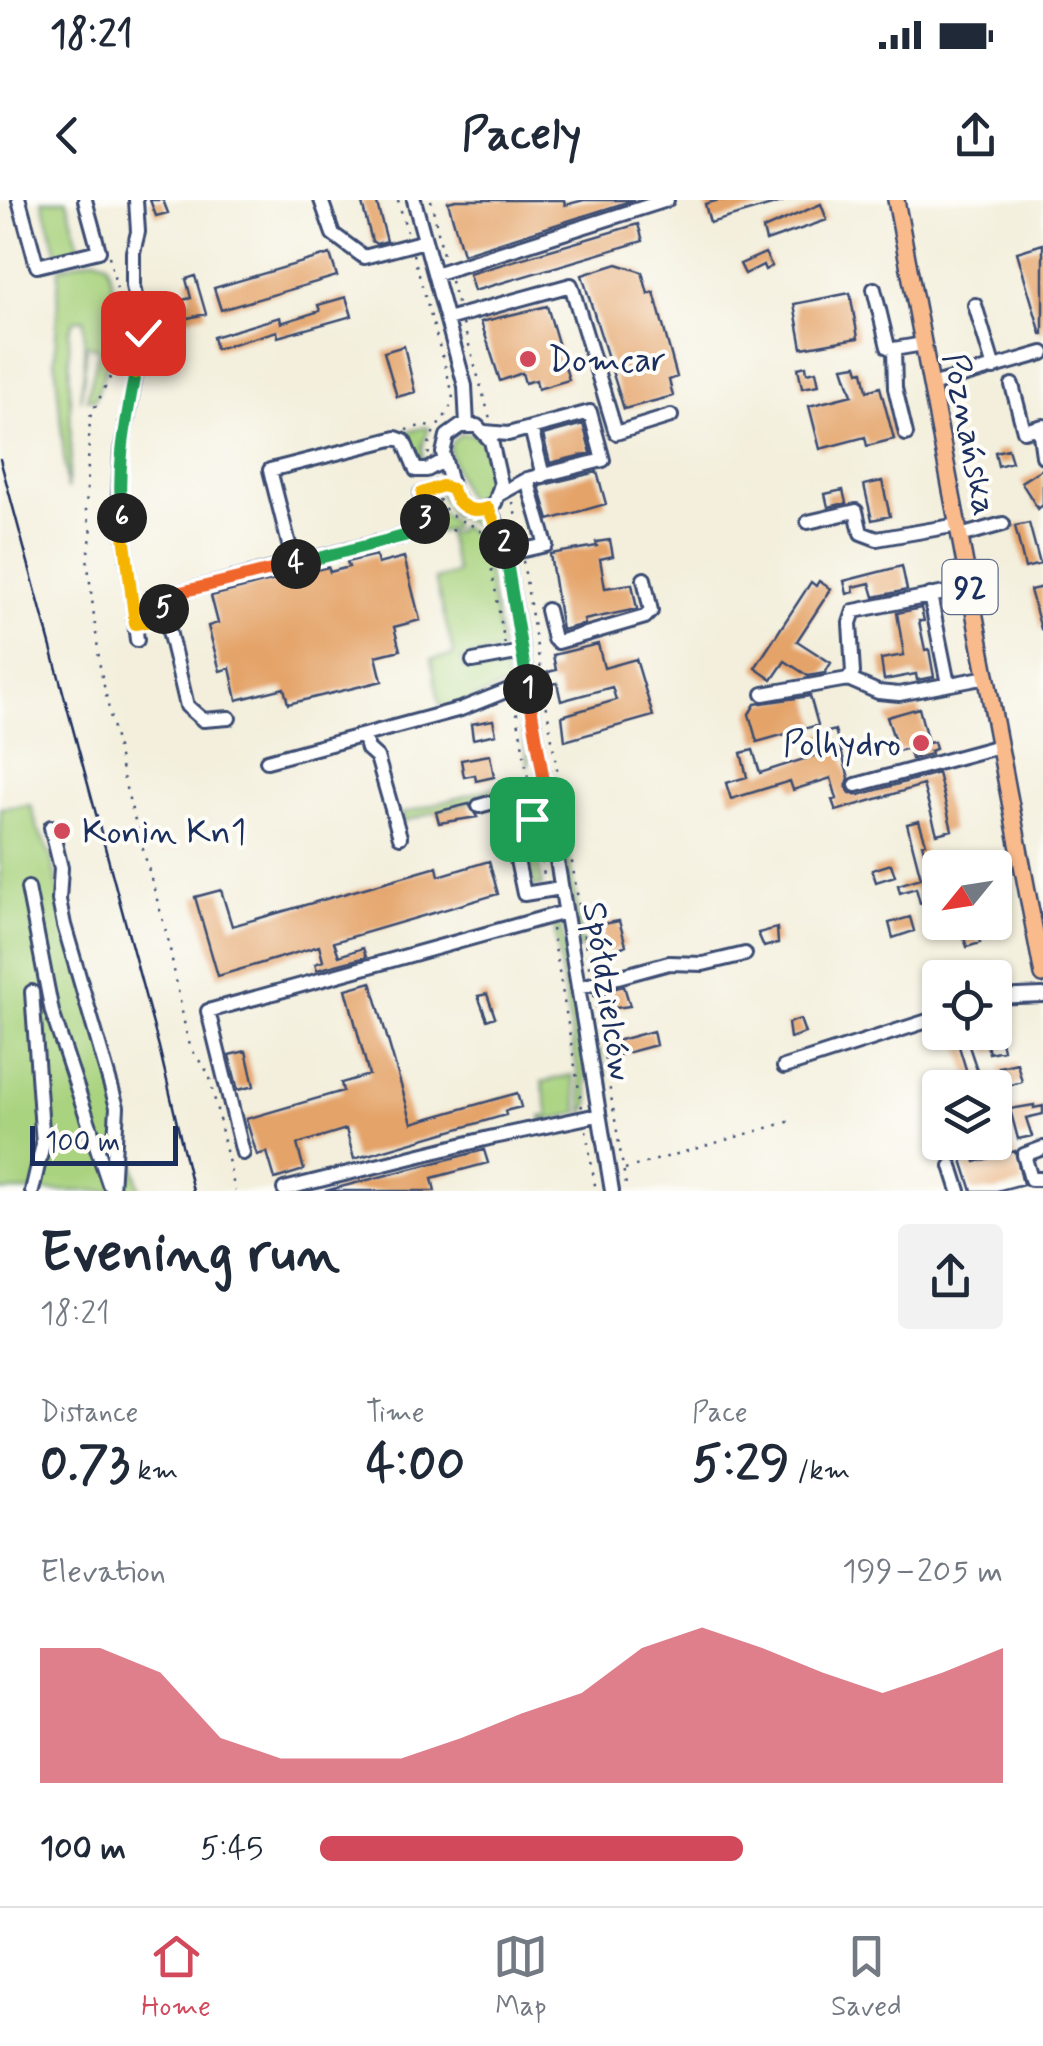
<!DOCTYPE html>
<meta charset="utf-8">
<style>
:root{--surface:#fff;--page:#f2f2f3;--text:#1f2937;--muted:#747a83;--line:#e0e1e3;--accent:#d1495b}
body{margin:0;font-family:Mynerve,sans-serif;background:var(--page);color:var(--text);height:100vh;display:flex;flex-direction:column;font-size:38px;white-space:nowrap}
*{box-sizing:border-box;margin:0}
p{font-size:32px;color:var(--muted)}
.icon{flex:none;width:55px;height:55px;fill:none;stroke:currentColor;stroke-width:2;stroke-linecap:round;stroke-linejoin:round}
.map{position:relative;height:991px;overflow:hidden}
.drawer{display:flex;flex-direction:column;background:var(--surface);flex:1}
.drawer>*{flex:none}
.needle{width:65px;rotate:240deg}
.controls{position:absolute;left:922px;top:650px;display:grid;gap:20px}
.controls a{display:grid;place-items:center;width:90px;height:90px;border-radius:10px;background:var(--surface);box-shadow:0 2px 8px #0004;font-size:50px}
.scale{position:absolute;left:30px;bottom:25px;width:148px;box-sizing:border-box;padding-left:10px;border:5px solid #1b2f5e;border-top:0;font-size:28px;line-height:35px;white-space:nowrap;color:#1b2f5e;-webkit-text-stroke:8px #fdfcf7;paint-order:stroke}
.pin{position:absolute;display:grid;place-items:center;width:85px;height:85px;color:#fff;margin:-42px;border-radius:20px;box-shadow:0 5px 15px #0006}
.km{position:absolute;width:50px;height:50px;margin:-25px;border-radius:50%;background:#222;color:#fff;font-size:28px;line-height:50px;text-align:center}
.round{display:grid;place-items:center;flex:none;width:105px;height:105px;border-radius:10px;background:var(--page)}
.overview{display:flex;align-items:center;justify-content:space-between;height:170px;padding:0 40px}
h1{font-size:55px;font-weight:700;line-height:75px}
.stats{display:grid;grid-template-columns:repeat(3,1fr);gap:15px;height:170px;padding:10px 40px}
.stats div{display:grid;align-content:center}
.stats b{font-size:50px;font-weight:700}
.stats small{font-size:28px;font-weight:400}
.stats p{font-size:28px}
.chart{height:280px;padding:20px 40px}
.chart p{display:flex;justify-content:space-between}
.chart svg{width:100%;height:180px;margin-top:10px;fill:var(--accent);opacity:.7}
ul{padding:0 40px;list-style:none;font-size:32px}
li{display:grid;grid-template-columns:160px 120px 1fr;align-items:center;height:75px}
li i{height:25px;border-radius:12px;background:var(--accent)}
.status{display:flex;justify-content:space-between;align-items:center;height:70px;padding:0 50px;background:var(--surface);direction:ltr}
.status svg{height:28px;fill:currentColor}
header{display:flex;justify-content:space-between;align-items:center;height:130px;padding:0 40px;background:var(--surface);font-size:45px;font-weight:700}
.menu{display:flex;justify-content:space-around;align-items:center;height:140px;border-top:2px solid var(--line);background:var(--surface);font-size:28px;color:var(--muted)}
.menu a{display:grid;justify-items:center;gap:5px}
.menu .on{color:var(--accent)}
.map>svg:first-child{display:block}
.green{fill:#a9d37f;stroke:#62816e;stroke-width:2.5}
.building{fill:#e4a368}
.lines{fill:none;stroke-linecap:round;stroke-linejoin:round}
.minor-casing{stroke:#3b4c71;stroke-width:18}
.major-casing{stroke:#3b4c71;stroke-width:20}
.path{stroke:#3b4c71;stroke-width:2.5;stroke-dasharray:2.5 8;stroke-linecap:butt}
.minor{stroke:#fff;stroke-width:12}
.major{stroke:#fabb8c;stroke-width:15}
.rail{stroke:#1b2f5e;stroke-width:2.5}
.split-1-casing{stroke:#fff;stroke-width:20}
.split-2-casing{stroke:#fff;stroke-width:20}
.split-3-casing{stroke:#fff;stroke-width:20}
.split-4-casing{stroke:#fff;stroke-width:20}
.split-5-casing{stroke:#fff;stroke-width:20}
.split-6-casing{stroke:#fff;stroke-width:20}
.split-7-casing{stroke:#fff;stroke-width:20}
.split-8-casing{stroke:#fff;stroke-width:20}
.split-1{stroke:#f0652b;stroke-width:12}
.split-2{stroke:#22a559;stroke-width:12}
.split-3{stroke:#f5b400;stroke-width:12}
.split-4{stroke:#22a559;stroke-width:12}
.split-5{stroke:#f0652b;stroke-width:12}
.split-6{stroke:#f5b400;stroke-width:12}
.split-7{stroke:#22a559;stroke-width:12}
.split-8{stroke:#f5b400;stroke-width:12}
.poi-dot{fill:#d1495b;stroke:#fdfcf7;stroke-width:4}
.labels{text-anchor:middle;stroke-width:8;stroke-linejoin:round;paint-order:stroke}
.shield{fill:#fdfcf7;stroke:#5f6c8c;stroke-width:2.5}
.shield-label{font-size:32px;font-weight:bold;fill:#1b2f5e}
.poi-label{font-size:35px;fill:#1b2f5e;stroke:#fdfcf7;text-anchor:start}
.street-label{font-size:35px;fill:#1b2f5e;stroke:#fdfcf7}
</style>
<div class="status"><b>18:21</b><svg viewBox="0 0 49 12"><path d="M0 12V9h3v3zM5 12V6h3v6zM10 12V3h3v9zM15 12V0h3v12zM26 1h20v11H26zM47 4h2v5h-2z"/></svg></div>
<header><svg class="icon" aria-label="back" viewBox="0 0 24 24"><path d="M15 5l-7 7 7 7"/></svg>Pacely<svg class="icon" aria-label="share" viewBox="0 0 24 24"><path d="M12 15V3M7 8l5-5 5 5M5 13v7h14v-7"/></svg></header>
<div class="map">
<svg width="1043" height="991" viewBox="0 0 1043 991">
<rect width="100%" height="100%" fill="#fdfcf7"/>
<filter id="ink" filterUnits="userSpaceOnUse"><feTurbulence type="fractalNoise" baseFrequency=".01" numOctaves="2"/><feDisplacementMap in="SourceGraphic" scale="20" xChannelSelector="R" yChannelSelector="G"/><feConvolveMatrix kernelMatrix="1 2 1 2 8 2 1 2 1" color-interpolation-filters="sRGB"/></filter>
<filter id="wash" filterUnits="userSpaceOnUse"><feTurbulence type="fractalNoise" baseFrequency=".0048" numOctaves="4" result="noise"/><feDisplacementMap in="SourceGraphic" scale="40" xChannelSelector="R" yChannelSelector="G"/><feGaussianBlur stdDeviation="2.25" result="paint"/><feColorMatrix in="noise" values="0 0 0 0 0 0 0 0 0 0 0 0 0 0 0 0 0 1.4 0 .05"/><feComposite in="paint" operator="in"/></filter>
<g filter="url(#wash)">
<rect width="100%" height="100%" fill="#f3efdc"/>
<path class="green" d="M42,0H67L79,46L72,54L57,53Z
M95,58L107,62L122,125L95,200L87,199L99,149L87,145L80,201L84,176V119L74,120L69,131L71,256L67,290L55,160L59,68Z
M426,227L429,228L423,244L422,264L396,235Z
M460,234H473L482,241L494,287C468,335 455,268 450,250L451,244Z
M438,291L444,293L454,307L486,324L480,327L451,315Z
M431,294L441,312L454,324L452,328L440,332L433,326L426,301Z
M460,326L481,337L502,451L462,459L463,469L503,460L508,485L455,506H440L431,459L454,455L435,379L457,373L447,334L457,332Z
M516,497L523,502L532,558L528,565Z
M524,579L530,615L521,617L518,597L509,599L504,592L402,622L401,614Z
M31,605L37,627L51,656L63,709L106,849L140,991H0V608Z
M563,621L584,750L578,748L557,622Z
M532,624L542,686L534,687L523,628Z
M553,720L561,726L590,902L584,913Z
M601,850L621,967L615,969L595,853Z
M572,875L579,913L542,921L541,917L549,915L542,882Z"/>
<g id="blocks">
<path class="building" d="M150,0H163L168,13L156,16Z
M361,0H376L387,41L376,44L372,41Z
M456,0H564L565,5L584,0H634L463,54L448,2Z
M719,0H782V2L710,23L705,4Z
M821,4L827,20L766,41L763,29Z
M638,24L643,41L474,91L469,74Z
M1043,44V134H1041L1017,52Z
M765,53L772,66L765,70L763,65L745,74L740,64Z
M330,54L337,76L221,110L214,88Z
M617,64L642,72L648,94L654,92L677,177L669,180L673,196L624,209L582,75Z
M195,76L206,114L183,119L178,101L191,98L186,79Z
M850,93L858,138L802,148L794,104Z
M346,97L352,116L278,137L277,131L216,149L213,137L280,117L281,123L320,111L318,105Z
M547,106L569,180L538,189L536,180L525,183L522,173L500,181L481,122Z
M404,146L415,192L397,197L384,152Z
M857,165L859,172L863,171L867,191L880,187L894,239L867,246L865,237L820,249L809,206L852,195L843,167Z
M806,166L807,173L816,171L819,185L802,188L798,168Z
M583,224L591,253L550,263L543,235Z
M1008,249L1012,262L998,266L995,252Z
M1043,268V305L1038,309L1021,282Z
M597,272L606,304L549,320L539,286Z
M882,281L890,316L872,320L864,285Z
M843,290L846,303L828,307L825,294Z
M1029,323L1040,364L1025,368L1015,326Z
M610,340L613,356L600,359L605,388L632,384L637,409L584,420L585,424L562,430L550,354L597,346L596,342Z
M376,355L378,364L404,357L420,420L394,427L400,450L376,456L382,481L288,504L284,488L237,500L230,468L220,471L208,426L218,423L211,396L328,367L330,372L349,367L347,362Z
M902,366L907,390L874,397L870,383L853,387L854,392L847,394L844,381Z
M819,381L831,389L797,441L831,463L825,473L808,476L785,461L772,480L755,468L811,382L816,386Z
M1043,387V428L1041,429L1030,390Z
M921,408L924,421H919L925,450L929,449L934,477L917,480L916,474L884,480L881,459L904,455L897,413Z
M598,444L604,468L636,459L653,516L565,541L562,516L616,500L612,487L561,501L557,483L551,484L548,472L556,470L553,455Z
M810,496L818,525L757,542L749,514L755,504Z
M919,508L928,543L934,542L936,549L930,551L931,554L912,559L909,548L898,551L887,517Z
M493,520L496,534L473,539L471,524Z
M835,530L849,578L846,587L850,593L859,595L938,573L952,630L937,634L923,585L836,611L832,600L837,599L831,578L793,590L790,581L731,599L726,583L747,577L741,553L753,550L760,573L823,553L818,535Z
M490,555L494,577L476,581L475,575L464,577L461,560Z
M469,604L477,617L439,623L436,612Z
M919,621L926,643L922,644L931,675L940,673V681L929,684L933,699L920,703L916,688L900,693L898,685L921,678L907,624Z
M489,661L498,694L334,742L339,756L363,748L366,757L317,770L315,764L323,761L319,746L218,776L195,697L221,690L232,726L437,667L439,676Z
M891,664L895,676L876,682L872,670Z
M910,717L914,731L893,738L889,723Z
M619,721L626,745L607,754L598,725Z
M777,728L778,743L764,747L758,733Z
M976,728L980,743L967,747L962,732Z
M371,782L412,923L517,893L521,907L505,911L506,915L354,959L346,929L297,944L304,970L275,979L267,952L257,955L246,919L343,891L341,883L369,875L346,789Z
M624,786L630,806L608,809L604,791Z
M487,794L495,817L487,820L478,796Z
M800,819L805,833L790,838L788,823Z
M653,831L656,845L619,855L616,841Z
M984,832H999L1003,850L989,853Z
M967,840L978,873L983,872L989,888H965V877L968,876L958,843Z
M246,851L254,886L238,890L229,855Z
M1017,863L1022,882L1004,887L999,867Z
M1034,905V908L1043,906V914L1026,918L1032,936L1018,939L1010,909Z
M484,950L488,963L432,978L435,991H325Z
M1015,951L1023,984L997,991H972L962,960L973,957L975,962Z"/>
</g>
</g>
<g filter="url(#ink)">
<use href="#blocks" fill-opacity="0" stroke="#3b4c71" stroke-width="2.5"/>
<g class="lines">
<defs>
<path id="minor" d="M19,0L37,66L99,51L85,0
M136,0L138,32L133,52V86L143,133L121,252L119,294L137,440
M321,0L333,34L364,57L425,41
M414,0L465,186L467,225
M435,74L667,0
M874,89L888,147L894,149L923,144
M975,105L994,168
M447,119L571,85L616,233L671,216
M894,149L895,188L906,234
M931,185L1043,153
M1012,185L1024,231L1043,226
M461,226H477L491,241L501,284L495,303L482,310L465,308L454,295L443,253L447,236Z
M1039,227L1043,256
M531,228L543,276
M485,232L508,234L590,212L603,260L527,279L500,294
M488,308L501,331L506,354L612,991
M808,322L856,311L861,333L877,339L958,325
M960,336L1003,324
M506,354L546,345L527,279
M294,364L270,270L396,238L404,241L416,270H427L445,260
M930,395L948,484
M547,410L554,439L558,442L645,417L651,411L644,379
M166,418L187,506L203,520L229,518
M135,423L166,418L165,397L173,394L427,330L421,293L442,286L452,289
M473,461L522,452
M848,479L878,492L899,494L987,477
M763,494L848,479L853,473L850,423L854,411L970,388
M364,535L368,549L377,557L400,637
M267,561L461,509L511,489L528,486
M856,585L1000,546
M479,606L504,599L519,622
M550,617L519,622L512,636L524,694L561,688
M51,627L61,668L59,700L64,725L117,907L112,991
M28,688L52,812L109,984
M578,788L669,763L703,764L745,754
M995,797L1043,795
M784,867L940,817
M1043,948L1024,955L1031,979H1043
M243,953L208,811L565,712
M951,966L959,991
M284,989L489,938L598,915
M32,991L43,944L32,792"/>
<path id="major" d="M896,0L1043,775"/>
</defs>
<use href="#minor" class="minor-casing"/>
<use href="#major" class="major-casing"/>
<path class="path" d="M398,0L407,32
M431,0L444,59
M413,54L453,194C451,223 425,225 429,258
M109,56L126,126L117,164L90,217L86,311L92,332L87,357L100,467L124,581L168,739L186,832L191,849L209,874L235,991
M451,81L458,107
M463,124L491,222
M406,230L424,225L431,228
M439,299C452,326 472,318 486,337L505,445
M513,302L520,338
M452,331L458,323
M523,361L590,773
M515,502L533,607
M536,630L545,681
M552,729L582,908
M594,795L627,991
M586,931L596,991
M625,969L795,920"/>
<use href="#minor" class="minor"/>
<use href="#major" class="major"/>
<path class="rail" d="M0,259L159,847L193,991"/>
</g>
</g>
<g class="lines" filter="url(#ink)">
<defs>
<path id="split-1" d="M528,489L550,616L532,619"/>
<path id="split-2" d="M504,344L528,489"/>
<path id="split-3" d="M425,319L422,293L442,286L452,289C457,306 471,314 488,308L504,344"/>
<path id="split-4" d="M296,364L427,330L425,319"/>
<path id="split-5" d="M164,409L165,397L173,394L296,364"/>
<path id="split-6" d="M122,318L135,424L166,418L164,409"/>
<path id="split-7" d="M122,318C116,268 126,222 135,173"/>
<path id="split-8" d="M135,173L143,133"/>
</defs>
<use href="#split-1" class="split-1-casing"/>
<use href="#split-2" class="split-2-casing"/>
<use href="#split-3" class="split-3-casing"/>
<use href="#split-4" class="split-4-casing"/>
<use href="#split-5" class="split-5-casing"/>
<use href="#split-6" class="split-6-casing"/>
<use href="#split-7" class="split-7-casing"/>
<use href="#split-8" class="split-8-casing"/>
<use href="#split-1" class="split-1"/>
<use href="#split-2" class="split-2"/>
<use href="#split-3" class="split-3"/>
<use href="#split-4" class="split-4"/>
<use href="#split-5" class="split-5"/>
<use href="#split-6" class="split-6"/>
<use href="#split-7" class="split-7"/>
<use href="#split-8" class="split-8"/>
</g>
<g class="poi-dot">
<circle cx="528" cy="159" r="10"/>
<circle cx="921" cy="543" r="10"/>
<circle cx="62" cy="631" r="10"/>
</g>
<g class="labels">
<rect class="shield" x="942.5" y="360" width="55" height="54" rx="8"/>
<g class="shield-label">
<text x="970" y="398">92</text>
</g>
<g class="poi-label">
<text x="548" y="171">Domcar</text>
<text x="901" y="555" text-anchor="end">Polhydro</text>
<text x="82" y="643">Konin Kn1</text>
</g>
<g class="street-label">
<text transform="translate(971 234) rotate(79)" y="12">Poznańska</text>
<text transform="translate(609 791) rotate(81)" y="12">Spółdzielców</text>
</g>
</g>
</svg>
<div class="controls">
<a><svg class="needle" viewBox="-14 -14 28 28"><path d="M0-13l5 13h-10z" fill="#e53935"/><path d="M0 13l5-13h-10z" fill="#747a83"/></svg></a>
<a><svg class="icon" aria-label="locate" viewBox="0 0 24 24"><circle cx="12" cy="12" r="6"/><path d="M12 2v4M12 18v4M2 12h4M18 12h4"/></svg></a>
<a><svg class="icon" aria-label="layers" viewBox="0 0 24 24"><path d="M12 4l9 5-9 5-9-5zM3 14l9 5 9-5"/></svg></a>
</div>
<div class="scale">100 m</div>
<div class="pin" style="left:532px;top:619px;background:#1e9e55"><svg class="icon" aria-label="arrive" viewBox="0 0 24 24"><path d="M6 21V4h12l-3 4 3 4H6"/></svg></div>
<div class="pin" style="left:143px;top:133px;background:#d93025"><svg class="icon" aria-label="check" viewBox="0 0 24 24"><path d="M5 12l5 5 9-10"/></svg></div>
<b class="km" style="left:528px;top:489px">1</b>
<b class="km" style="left:504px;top:344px">2</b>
<b class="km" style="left:425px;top:319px">3</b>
<b class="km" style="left:296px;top:364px">4</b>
<b class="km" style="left:164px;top:409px">5</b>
<b class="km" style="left:122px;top:318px">6</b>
</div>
<section class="drawer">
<div class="overview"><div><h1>Evening run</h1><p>18:21</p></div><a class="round"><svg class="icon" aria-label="share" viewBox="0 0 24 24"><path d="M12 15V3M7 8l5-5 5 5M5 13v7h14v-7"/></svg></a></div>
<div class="stats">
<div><p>Distance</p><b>0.73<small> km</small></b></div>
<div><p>Time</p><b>4:00</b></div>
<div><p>Pace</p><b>5:29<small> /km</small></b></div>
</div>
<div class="chart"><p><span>Elevation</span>199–205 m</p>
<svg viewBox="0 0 160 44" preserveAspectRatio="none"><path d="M0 44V11L10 11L20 17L30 33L40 38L50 38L60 38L70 33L80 27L90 22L100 11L110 6L120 11L130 17L140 22L150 17L160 11V44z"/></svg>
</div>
<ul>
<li><b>100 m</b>5:45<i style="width:62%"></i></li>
</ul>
</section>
<nav class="menu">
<a class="on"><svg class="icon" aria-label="home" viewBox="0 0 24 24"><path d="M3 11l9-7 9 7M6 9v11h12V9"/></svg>Home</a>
<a><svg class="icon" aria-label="map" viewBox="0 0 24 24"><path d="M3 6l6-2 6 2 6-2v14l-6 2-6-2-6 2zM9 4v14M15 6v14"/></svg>Map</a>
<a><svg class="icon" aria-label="saved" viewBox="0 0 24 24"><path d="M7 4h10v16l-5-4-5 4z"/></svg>Saved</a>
</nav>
